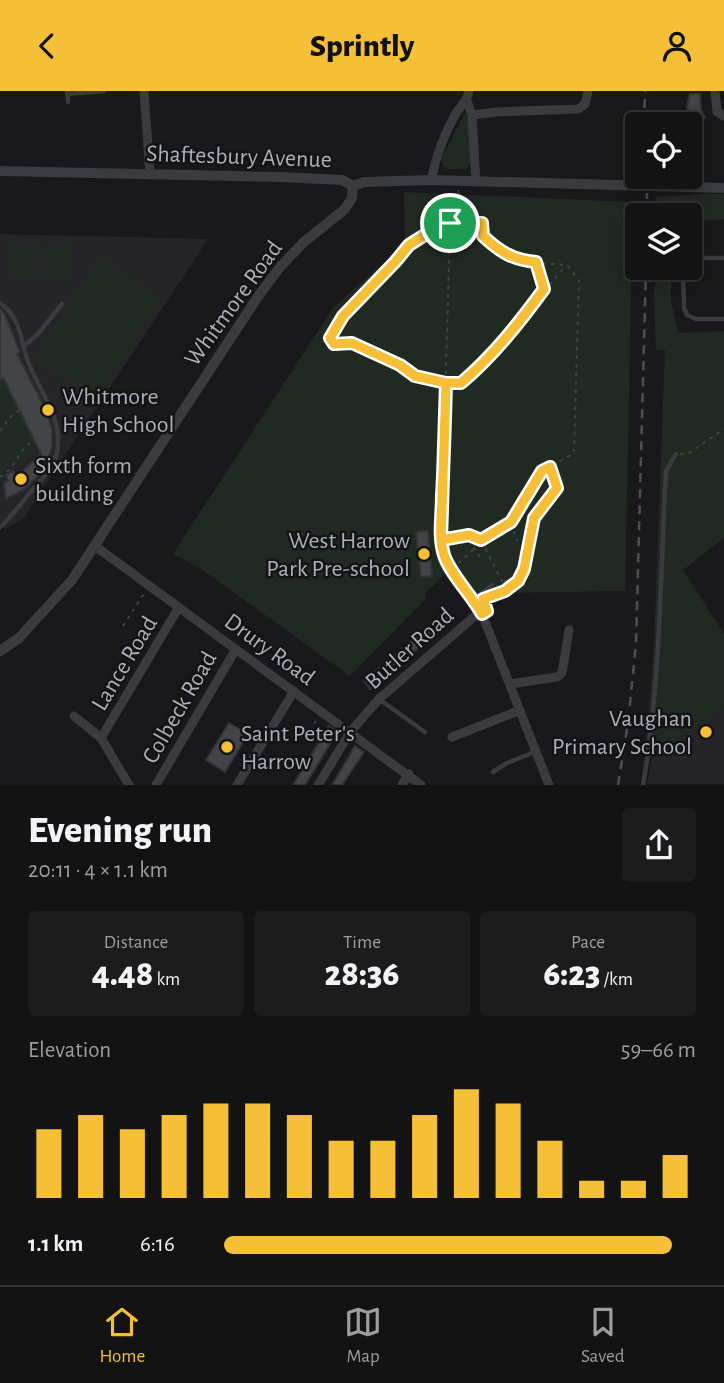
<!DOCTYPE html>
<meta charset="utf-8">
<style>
:root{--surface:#131314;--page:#1c1c1d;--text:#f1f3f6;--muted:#9d9ea0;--line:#323234;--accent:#f5bf38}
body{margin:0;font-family:"Alegreya Sans",sans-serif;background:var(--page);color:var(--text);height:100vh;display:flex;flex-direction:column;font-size:26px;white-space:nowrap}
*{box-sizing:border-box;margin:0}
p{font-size:23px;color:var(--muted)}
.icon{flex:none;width:38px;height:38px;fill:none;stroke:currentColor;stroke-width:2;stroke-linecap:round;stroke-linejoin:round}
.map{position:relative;height:694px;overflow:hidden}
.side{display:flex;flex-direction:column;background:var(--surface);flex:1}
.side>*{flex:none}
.controls{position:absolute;left:625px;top:21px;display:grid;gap:14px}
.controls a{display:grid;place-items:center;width:77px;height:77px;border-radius:7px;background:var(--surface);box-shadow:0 4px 18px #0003,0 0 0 2px var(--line);font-size:35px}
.pin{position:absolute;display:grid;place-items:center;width:60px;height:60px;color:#fff;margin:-30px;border:4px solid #fff;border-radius:50%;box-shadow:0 2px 7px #0007}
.round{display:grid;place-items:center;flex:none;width:74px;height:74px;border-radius:7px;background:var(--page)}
.summary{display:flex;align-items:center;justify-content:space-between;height:119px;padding:0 28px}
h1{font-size:38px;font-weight:800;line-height:52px}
.metrics{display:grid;grid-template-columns:repeat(3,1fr);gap:10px;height:119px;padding:7px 28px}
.metrics div{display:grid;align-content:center;border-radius:7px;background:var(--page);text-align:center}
.metrics b{font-size:35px;font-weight:800}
.metrics small{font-size:19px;font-weight:400}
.metrics p{font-size:19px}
.chart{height:196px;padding:14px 28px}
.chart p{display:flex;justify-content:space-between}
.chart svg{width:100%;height:126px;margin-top:7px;stroke:var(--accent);stroke-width:6}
ul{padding:0 28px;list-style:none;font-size:23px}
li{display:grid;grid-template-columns:112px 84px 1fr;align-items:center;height:52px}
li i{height:18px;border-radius:9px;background:var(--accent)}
header{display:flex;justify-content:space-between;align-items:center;height:91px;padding:0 28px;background:var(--accent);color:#111;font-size:32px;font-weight:800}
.dock{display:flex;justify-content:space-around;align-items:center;height:98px;border-top:2px solid var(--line);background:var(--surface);font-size:19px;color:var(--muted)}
.dock a{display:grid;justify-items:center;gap:4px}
.dock .on{color:var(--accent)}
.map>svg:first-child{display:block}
.built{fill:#252528}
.green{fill:#212a22}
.building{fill:#434448;stroke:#333337;stroke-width:2}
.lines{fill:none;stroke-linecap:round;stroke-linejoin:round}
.path{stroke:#404247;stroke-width:2;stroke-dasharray:3.5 5;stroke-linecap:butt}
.service{stroke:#3a3b40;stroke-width:4.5}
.minor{stroke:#3a3b40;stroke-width:9}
.tertiary{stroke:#3a3b40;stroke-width:10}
.rail{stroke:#4d4f55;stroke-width:2.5;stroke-dasharray:9 7;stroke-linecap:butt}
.route-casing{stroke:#fff;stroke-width:14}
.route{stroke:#f5bf38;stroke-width:9}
.poi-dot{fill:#f5bf38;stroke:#141416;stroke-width:2.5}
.labels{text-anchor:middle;stroke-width:5;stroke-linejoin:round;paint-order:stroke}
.street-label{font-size:24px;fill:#abafbb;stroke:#141416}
.poi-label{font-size:24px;fill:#abafbb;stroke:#141416;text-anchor:start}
</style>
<header><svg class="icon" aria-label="back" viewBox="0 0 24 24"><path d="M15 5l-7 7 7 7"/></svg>Sprintly<svg class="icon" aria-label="person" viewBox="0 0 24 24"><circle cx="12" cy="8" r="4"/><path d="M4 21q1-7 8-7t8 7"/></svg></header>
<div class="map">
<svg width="724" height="694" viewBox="0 0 724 694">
<rect width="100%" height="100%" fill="#19191b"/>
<path class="built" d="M0,143L208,148L23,428L5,438L0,431Z
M724,616V693H647L652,666Z"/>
<path class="green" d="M465,22L468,25C470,40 477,67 466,78H447L442,73V66Z
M404,101L633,111L625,500L498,502L472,509L449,480L424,503L426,508L350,585L201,478L173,463L333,217L405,152Z
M699,103H724V128L690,131V124H658L656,106Z
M16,152L34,153V157H39L38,185H33L32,188L15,187V184H10L11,156H16Z
M50,153L68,154V158H73L72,186H67L66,189H49L48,185H44L45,157H50Z
M100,167L161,208L96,307L34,267Z
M657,177H671V210L678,242L724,240V447L683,479L724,543V616L652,666H645L654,554L665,259H656L654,203Z
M4,288L38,358L0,385V289Z"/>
<path class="building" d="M690,3H700L701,19L705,27L692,33L687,16Z
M0,218L4,222L20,261L17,263L45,317L52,338V355L48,372L41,377L42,380L26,397L6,408L4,392L8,390L6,384L13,380L16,386L41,363L4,288L0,289Z
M428,440L432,485L421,486L416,441Z
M448,519L454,527L370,598L364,590Z
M229,632L248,643L225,681L206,669Z
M329,635L337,641L315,678L305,694H293Z
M355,655L364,661L342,694H332Z"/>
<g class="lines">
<path class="path" d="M458,99L459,102L451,104L441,449L449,475L472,505
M536,172L544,197
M0,340L12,324L20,319
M680,363L689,362L724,338
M0,386C16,378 17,359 34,349
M511,432L517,450
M441,449L469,444L481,449L506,498L487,506
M480,466L474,457L481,449L511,431L543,380L574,362L579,189L567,174C527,171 514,174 483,145L482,132H450L431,140L409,154L395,171L357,209L331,243V249L334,253L352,252L361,255L393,270L415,285L425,289L461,292C502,258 531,213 567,174
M452,478L474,458
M504,490H518L521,485L534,427L557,397L551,377
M507,497L517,491
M123,535L145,501
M305,647L316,630"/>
<path class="service" d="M67,0L68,11
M67,3L104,0
M690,170L696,167H724
M683,177L684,217L687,224L696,228H724
M0,212C21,227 20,247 27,268C38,298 66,331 56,365C52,379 41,389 32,399C22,411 12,426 0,436
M24,255L38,243L62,213
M481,522L478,505L492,494
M380,609L425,641
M493,681L507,672L535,661
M643,694C661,590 660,485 666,380L676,363"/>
<path class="minor" d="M144,0L150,83
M715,0L717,21L724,25
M467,10L472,24L476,91
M472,24L497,21L578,18L585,13L588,0
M431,89C436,66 443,45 455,24C460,15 467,11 469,0
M95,455L421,694
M510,593L557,586L562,582L569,539
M74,625L101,647L129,694
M452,646L518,620
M101,647L179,516
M156,694L236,558
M237,694L294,600
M318,694L351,640L379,608L475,525L482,523L549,694
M402,694L409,683"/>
<path class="tertiary" d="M0,80L281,86L342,89L353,95L364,91L431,89L724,97
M0,560L19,547L72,489L259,204L280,176L304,151L345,118L352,107L353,95"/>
<path class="rail" d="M644,33L645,0
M647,124V102
M618,694L628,632L636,553L646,177"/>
</g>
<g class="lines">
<defs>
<path id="route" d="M450,132L431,140L409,154L395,171L343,225L330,247L334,253L352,252L400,274L415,285L446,292L441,449L469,444L481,449L511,431L542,380L550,376L557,397L534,427L524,478L518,490L505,500L483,508L487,520L482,523C472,505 449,481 444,464C438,445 442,425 442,405C444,368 445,330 446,292H461C493,265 519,232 544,198L536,171C513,169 500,161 483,145L482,132H450"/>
</defs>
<use href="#route" class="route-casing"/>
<use href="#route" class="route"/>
</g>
<g class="poi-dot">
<circle cx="48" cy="319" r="7"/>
<circle cx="21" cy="388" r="7"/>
<circle cx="424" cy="463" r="7"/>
<circle cx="706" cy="641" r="7"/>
<circle cx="227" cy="656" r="7"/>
</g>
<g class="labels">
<g class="street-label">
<text transform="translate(239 65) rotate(2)" y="8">Shaftesbury Avenue</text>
<text transform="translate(233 212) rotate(-54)" y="8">Whitmore Road</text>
<text transform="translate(409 557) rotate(-42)" y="8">Butler Road</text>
<text transform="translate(270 558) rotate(36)" y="8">Drury Road</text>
<text transform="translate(124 572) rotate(-59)" y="8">Lance Road</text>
<text transform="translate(179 616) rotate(-60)" y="8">Colbeck Road</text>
</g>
<g class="poi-label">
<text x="62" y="313">Whitmore<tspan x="62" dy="28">High School</tspan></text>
<text x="35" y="382">Sixth form<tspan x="35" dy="28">building</tspan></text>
<text x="410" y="457" text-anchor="end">West Harrow<tspan x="410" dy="28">Park Pre-school</tspan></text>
<text x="692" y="635" text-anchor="end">Vaughan<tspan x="692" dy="28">Primary School</tspan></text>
<text x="241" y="650">Saint Peter's<tspan x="241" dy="28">Harrow</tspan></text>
</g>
</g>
</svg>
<div class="controls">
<a><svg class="icon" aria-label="locate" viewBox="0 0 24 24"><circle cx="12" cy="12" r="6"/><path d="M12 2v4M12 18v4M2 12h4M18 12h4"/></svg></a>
<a><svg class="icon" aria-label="layers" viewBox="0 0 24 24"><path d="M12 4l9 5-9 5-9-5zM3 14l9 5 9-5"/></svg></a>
</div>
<div class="pin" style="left:450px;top:132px;background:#1e9e55"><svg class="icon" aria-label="arrive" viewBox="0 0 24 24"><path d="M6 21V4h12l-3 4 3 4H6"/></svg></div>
</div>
<section class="side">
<div class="summary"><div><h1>Evening run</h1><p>20:11 · 4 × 1.1 km</p></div><a class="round"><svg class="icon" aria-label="share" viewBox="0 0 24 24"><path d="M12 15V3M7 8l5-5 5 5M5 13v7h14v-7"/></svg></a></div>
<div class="metrics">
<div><p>Distance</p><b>4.48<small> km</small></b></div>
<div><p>Time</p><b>28:36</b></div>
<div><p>Pace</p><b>6:23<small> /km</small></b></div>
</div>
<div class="chart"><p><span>Elevation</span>59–66 m</p>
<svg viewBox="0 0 160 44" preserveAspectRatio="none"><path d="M5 44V20M15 44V15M25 44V20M35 44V15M45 44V11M55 44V11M65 44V15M75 44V24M85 44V24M95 44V15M105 44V6M115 44V11M125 44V24M135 44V38M145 44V38M155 44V29"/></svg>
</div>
<ul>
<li><b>1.1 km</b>6:16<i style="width:95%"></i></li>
</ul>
</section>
<nav class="dock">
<a class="on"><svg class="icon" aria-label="home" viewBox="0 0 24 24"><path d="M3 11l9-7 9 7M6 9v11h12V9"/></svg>Home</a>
<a><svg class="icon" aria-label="map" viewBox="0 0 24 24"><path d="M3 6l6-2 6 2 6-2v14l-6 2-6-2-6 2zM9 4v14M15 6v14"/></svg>Map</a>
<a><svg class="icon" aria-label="saved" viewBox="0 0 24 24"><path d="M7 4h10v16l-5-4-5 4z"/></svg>Saved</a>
</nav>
